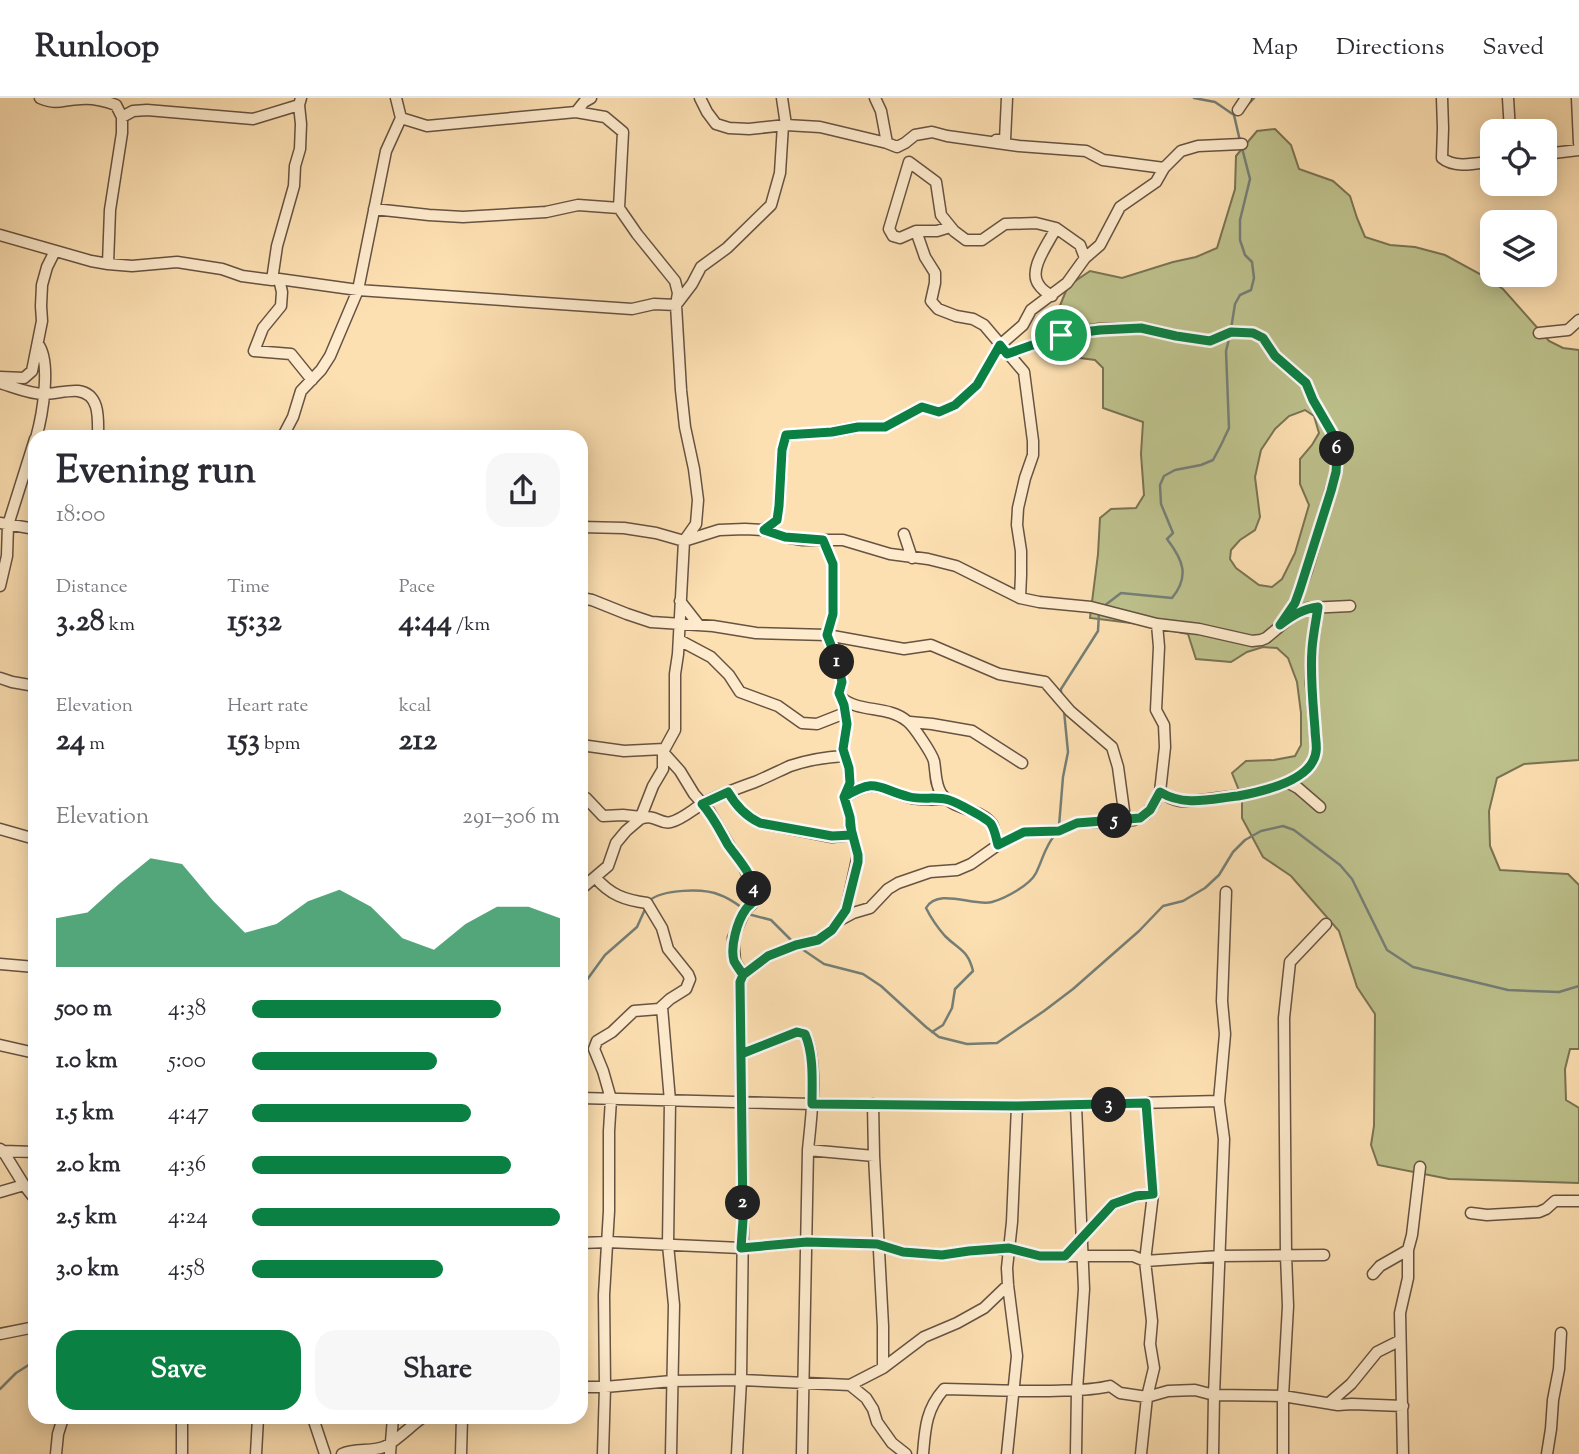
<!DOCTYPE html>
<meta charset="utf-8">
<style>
:root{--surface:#fff;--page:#f7f7f7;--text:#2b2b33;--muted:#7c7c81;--line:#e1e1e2;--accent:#0b8043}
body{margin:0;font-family:"Sorts Mill Goudy",serif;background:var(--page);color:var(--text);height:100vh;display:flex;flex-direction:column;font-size:26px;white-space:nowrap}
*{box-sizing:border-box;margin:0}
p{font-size:23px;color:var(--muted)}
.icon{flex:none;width:38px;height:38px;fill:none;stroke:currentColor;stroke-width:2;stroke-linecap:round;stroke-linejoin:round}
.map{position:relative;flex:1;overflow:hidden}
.side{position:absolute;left:28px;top:332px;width:560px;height:994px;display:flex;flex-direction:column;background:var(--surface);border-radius:21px;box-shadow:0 4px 18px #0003}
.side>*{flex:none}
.fabs{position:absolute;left:1480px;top:21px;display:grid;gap:14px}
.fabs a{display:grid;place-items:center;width:77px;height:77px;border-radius:14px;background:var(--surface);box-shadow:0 4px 18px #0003;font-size:35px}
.pin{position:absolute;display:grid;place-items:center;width:60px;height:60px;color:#fff;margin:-30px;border:4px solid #fff;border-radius:50%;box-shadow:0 2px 7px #0007}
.km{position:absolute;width:35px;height:35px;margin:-18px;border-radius:50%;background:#222;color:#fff;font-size:19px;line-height:35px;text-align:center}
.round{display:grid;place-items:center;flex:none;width:74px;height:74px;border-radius:21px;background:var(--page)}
.summary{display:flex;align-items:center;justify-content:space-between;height:119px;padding:0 28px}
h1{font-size:38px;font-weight:700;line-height:52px}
.figures{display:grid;grid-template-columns:repeat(3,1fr);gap:10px;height:119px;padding:7px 28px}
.figures div{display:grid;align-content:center}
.figures b{font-size:30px;font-weight:700}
.figures small{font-size:19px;font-weight:400}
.figures p{font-size:19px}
.chart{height:196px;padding:14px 28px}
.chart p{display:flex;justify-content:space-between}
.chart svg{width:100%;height:126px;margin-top:7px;fill:var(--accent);opacity:.7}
.button{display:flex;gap:14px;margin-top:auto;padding:14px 28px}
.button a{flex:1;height:80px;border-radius:21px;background:var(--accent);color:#fff;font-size:28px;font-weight:700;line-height:80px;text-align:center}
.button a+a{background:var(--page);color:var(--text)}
ul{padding:0 28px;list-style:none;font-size:23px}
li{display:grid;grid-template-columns:112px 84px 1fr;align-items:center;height:52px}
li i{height:18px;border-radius:9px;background:var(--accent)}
header{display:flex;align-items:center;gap:42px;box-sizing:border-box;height:98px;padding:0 35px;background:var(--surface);border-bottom:2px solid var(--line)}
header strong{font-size:33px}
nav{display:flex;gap:38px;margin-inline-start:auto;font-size:24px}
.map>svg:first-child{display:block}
.green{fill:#bec28d;stroke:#797354;stroke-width:2;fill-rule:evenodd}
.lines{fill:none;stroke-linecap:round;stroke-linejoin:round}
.stream{stroke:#757f77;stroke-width:2.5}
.minor-casing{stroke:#665342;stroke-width:13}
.minor{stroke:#feebcd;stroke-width:10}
.route-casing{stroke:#fff;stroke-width:14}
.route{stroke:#0b8043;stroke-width:9}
</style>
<header>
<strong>Runloop</strong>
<nav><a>Map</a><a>Directions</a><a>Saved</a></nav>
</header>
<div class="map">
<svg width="1579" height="1356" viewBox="0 0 1579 1356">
<rect width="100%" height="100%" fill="#fde0b2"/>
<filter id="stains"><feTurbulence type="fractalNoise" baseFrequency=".00286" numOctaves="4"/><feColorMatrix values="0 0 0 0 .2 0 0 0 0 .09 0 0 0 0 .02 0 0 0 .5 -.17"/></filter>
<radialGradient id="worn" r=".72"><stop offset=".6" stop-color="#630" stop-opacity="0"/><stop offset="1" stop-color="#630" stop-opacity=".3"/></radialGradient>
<path class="green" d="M1275,31L1291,47L1299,71L1333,83L1350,98L1357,120L1365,139L1390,147L1415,149L1445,157L1480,176L1503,191L1549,243L1563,250L1579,252V662L1524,666L1497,680L1489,713L1490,748L1500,772L1568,776L1579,787V951H1570L1565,971L1566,1002L1579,1010V1085L1449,1081L1378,1067L1371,1047L1374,1028L1375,916L1357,889L1339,833L1291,778L1263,759L1242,720V700L1232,675L1246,663L1274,662L1295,658L1301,647V615L1297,584L1288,560L1277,550L1263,549L1247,554L1231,564L1196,561L1188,536L1139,526L1090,520L1098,456L1100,420L1111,411L1136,410L1144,397L1141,356L1143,324L1103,310V270L1095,262L1073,259L1061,233L1059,210L1068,188L1090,173L1122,180L1173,164L1196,159L1217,150L1235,91L1236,58L1257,33ZM1305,312L1314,318L1319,335L1312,347L1300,361V386L1309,407L1295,455L1282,481L1272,489L1259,487L1236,470L1230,461L1231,452L1240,442L1255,432L1260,419L1255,379L1261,352L1275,331L1289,318Z"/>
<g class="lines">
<path class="stream" d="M1194,0L1215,4L1234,17L1240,43
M1245,9L1254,0
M1231,231L1235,206L1240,197L1251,192L1254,180L1252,164L1245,157L1240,142V122L1250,81L1242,50
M1104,508L1121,495L1172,500C1190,478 1183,462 1167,441L1173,435L1161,406L1160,387L1164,378L1175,372L1201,367L1213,362L1221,347L1229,330L1226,253L1230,237
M1061,596V591L1098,533L1099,515
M1059,728L1063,679L1068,654L1064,613
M649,803C662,791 704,790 720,797C729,800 737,806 744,811
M748,816L771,822L794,845
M799,849L824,866L863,876L881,888L926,929L939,939L967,946L997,945L1044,913L1073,891L1139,833L1163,808L1183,803L1205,790L1219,777L1233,754L1245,742L1261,733L1283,728L1294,732L1340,767L1352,781L1387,852L1413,869L1508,892L1559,894L1579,888
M581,890L605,857L637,829L646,809
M932,934L943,927L952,910L955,891L973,873C968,852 959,852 945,838C938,830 931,820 926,810C938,789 974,809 992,804C1006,800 1030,787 1036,775C1043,761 1045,748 1055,737
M0,1291L16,1275L35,1263"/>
<defs>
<path id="minor" d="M40,0C60,8 62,1 81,1C93,0 105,3 116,7L122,19V35L110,112L108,166
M396,0L401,20L427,28L576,14
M700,0L707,14L716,26L729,30L749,31L786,27L820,29L887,45L897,49L905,45L915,37L932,34L947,38L1019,48L1086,53L1103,62L1164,70
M782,0L786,27
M875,0L881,13L887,45
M1442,0L1443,30L1442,60C1455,71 1477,65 1493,63
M1508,0L1510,33
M1577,0L1579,45
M1238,12L1246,0
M122,19L133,13L147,12L253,21L299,7
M996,42H1005L1007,0
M1545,56L1579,52
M374,111L429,117L463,119L546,114L578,107L619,110
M950,129L937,133H916L900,140L893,138L889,131L909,64L936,84L941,117L954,133L966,142H982L1005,126L1036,125L1056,130L1080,147L1085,160
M916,133L925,159L935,175V185L931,203L938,211L956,218L973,221L984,227L1024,274L1033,343V357L1025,380L1018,410L1017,427L1021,453V477L1020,500
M0,137L91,163L108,166L132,168L177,164L222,171L242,178L272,182L279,181L358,192L632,211L654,206L676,207L692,186L701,169L727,150L771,107L780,75L783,27
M279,181L282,194L281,208L263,230L254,253L291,256L312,282
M272,182L277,148L294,88L295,68L300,51L301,26L299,7L301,0
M1052,198C1047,195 1042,192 1039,187C1027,172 1049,145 1056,130
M1539,235L1568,232L1579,222
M1007,256L1061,237L1099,231L1141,230L1176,238L1210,243L1231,234L1253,235L1263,240L1275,258L1306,285L1313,302L1338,345L1336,374L1307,472L1295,505L1284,521
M0,279L24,280L32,273L42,223L41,208L42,187L47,169L55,153
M0,285C14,289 29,296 44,296C55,296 67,292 78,293C101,296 98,322 98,340
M36,340C42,319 52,264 38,246
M282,340L293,319L301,293L321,272L330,258L358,192L386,53L401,20
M0,425L35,431
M581,429L624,430L656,435L684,443L719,432L745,431L763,432L785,439L803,442H843L890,456L928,461L956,468L1020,500L1039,504L1091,509L1157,526L1199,531L1252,543L1261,542L1266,540L1296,515L1308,510L1350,508
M763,432L777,422L779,408L782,352L786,337L832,334L858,329H885L922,309L939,314L955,307L977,287L1000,247L1023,227L1031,212L1067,185L1085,160L1100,147L1120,109L1156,84L1164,70L1181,53L1198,48L1242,46
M904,436L912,460
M0,488L7,458L8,427L35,341
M581,500L592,502L627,516L651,524L713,528L756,535L827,537L904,551L931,547L999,576L1045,584L1070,613L1112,649L1118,669L1124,713L1118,722
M680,503L698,526
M679,542L711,559L729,577L740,594L778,608L802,625L817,626L845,615
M0,580L12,584L35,588
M842,600C859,615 888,607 907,623C914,628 932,656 934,663C936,674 935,686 941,695C952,712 980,710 992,726C995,732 996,740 998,747
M910,624L932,626L972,633L1022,665
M581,647L624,653L664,651
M663,654L680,673L694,696L709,713L730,749L743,767L753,789L755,797L752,806L745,812L733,840L735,863L743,877
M1287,684L1298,690L1320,709
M728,694C736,708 745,718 760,725L832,739L852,737
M1160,694C1166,698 1172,702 1180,703C1192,704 1205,702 1218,700C1246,697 1297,690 1313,664C1316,659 1316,654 1316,648L1311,585L1312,550L1318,509
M581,698L586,700L603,718L623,717L641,719
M845,699C875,680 878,690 908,699C921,703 935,701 948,701
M640,721C656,715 659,727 671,724C683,721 693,711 704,705C721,696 738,690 755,684C767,679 779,673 790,668C808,662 826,659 844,658
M0,731L35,741
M595,779C610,797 625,802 647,805L662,830L668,851L688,876L690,881L686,891L670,901L659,911L634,913L612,934L597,943L594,951L603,973L611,1001L609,1033V1113L604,1197L605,1289L603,1356
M581,791L608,768L616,745L626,733L640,721L653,688L663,671V654L675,632V576L678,556L684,443L696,426L698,402L694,371L685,329L681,292L676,207L678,195L675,183L637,136L619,110L623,34L605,19L576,14L584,4L591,0
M840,822L853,815L870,810L888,791L898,785L930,774L957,772L971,766L998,747L1024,734L1059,733L1077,725L1134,722L1146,716L1154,706L1160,694L1165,649L1164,627L1156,612L1159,549L1157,526
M0,866L35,869
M662,909L670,1003L668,1147L674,1207L671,1356
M0,947L35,955
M741,956L797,934L805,936C819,966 811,1020 808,1052L802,1356
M581,1000L812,1006L1017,1008L1219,1003
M873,1006L874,1058L883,1228V1270
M0,1051L3,1053L35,1054
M808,1052L874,1058
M0,1054L3,1053L24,1087L35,1101
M0,1094L24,1087
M1471,1115L1487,1117L1539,1114L1546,1111L1555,1103H1579
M581,1145L608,1144L741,1150L807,1144L877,1146L903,1154L942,1157L969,1153L1009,1150L1040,1158H1133L1145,1163L1220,1158L1324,1157
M1065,1158L1113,1106L1136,1098L1153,1096L1146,1005
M1373,1176L1380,1168L1408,1152
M0,1236L35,1229
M850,1287L866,1300L873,1311L877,1324L892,1345L906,1356
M581,1289H605L672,1283L741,1282L850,1287L883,1270L924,1239L957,1225L984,1210L1008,1187
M1329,1305L1351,1286L1377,1254L1399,1243
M313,1320L325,1356
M56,1356L58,1336L63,1320
M182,1356V1320
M256,1356L258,1320
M342,1356C356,1349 372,1355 386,1348C397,1342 412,1327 422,1320
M390,1356L393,1320
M461,1356L462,1320
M737,1356L741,1282L743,1122L740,884L743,877L768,858L796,847L818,842L832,832L846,812L858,757L850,728V719L844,699L850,685L849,670L843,651L847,626L844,607L839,595L842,584L837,562L827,537L833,516V466L823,442
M923,1356C925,1331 926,1311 944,1291C979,1292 1014,1293 1049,1293C1070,1292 1090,1293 1110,1288L1120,1295L1147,1299L1168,1293L1195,1292L1214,1297L1224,1041L1219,1003L1225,936L1222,903L1226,794
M1007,1356L1017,1258L1008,1187L1007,1170L1012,1124L1017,1008
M1076,1356L1077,1292L1084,1191L1076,1008
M1141,1356L1147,1299L1154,1270L1150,1246L1152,1223L1145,1163L1153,1096
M1213,1356L1214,1297L1283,1298L1338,1307L1352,1306L1403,1308
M1283,1356V1298L1288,1208L1286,1157L1284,920L1290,864L1326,826
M1403,1356L1400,1215L1408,1180V1152L1412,1137L1420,1069
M1547,1356L1551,1331L1553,1302L1559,1271L1561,1235"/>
</defs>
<use href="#minor" class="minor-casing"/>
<use href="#minor" class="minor"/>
</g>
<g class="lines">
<defs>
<path id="route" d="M1061,237L1007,256L1000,247L977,287L955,307L939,314L922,309L885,329H858L832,334L786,337L782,352L779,408L777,422L764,432L785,439L823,442L833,466V516L827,537L837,562L842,584L839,595L844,607L847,626L843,651L849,670L850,685L844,699L850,719V727L858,757V764L846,812L832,832L818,842L796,847L768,858L743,877L740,884L743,1122L741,1150L807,1144L877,1146L903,1154L942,1157L969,1153L1009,1150L1040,1158H1065L1113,1106L1136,1098L1153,1096L1146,1005L1017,1008L812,1006C812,984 814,957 805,936L797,934L741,956L740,884L743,877C740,872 736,867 734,863C730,849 737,823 746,811C749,806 754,806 755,799C757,781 737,760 728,747C720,733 713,718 702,706L728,694C736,708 745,718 760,725L832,738L852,737L850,719L844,699C878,678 877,691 910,699C923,702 937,698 949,702C956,704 988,721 991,726C995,732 996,740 998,747L1024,734L1059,733L1077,725L1140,720L1150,712L1160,694C1185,709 1210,701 1238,698C1260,694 1302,685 1313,663C1319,653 1315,641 1315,631C1313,605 1310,578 1312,551C1313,537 1316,523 1318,509C1302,511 1292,518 1280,527L1295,505L1300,491L1331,393L1336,374L1338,345L1313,302L1306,285L1275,258L1263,240L1253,235L1231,234L1210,243L1176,238L1141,230L1100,232L1061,237"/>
</defs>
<use href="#route" class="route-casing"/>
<use href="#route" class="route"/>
</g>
<rect width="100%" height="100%" filter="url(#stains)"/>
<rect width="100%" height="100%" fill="url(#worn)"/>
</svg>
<div class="fabs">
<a><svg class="icon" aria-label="locate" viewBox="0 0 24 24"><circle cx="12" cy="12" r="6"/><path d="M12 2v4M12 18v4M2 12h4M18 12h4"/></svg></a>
<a><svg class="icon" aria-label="layers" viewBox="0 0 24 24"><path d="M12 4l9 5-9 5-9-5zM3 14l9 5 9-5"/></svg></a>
</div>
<div class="pin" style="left:1061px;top:237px;background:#1e9e55"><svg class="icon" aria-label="arrive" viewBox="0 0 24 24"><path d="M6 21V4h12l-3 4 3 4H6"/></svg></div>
<b class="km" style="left:837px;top:564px">1</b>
<b class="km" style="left:743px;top:1105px">2</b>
<b class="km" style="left:1109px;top:1007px">3</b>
<b class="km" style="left:754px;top:791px">4</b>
<b class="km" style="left:1115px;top:723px">5</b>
<b class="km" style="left:1337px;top:351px">6</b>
<section class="side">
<div class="summary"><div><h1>Evening run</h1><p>18:00</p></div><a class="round"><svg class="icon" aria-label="share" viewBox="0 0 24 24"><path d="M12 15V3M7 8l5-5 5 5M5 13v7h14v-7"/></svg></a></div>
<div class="figures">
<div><p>Distance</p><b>3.28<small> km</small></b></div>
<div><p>Time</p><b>15:32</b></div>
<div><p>Pace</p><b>4:44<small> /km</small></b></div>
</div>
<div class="figures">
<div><p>Elevation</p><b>24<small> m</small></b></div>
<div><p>Heart rate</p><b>153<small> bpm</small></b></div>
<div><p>kcal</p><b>212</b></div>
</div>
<div class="chart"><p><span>Elevation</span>291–306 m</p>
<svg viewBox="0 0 160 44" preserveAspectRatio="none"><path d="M0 44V27L10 25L20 15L30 6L40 8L50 21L60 32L70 29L80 21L90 17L100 23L110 34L120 38L130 29L140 23L150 23L160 27V44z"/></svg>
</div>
<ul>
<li><b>500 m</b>4:38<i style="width:81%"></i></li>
<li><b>1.0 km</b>5:00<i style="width:60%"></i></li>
<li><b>1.5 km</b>4:47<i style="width:71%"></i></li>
<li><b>2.0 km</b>4:36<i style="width:84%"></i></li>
<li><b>2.5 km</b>4:24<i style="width:100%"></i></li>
<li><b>3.0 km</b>4:58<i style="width:62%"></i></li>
</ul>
<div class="button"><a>Save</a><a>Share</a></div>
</section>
</div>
